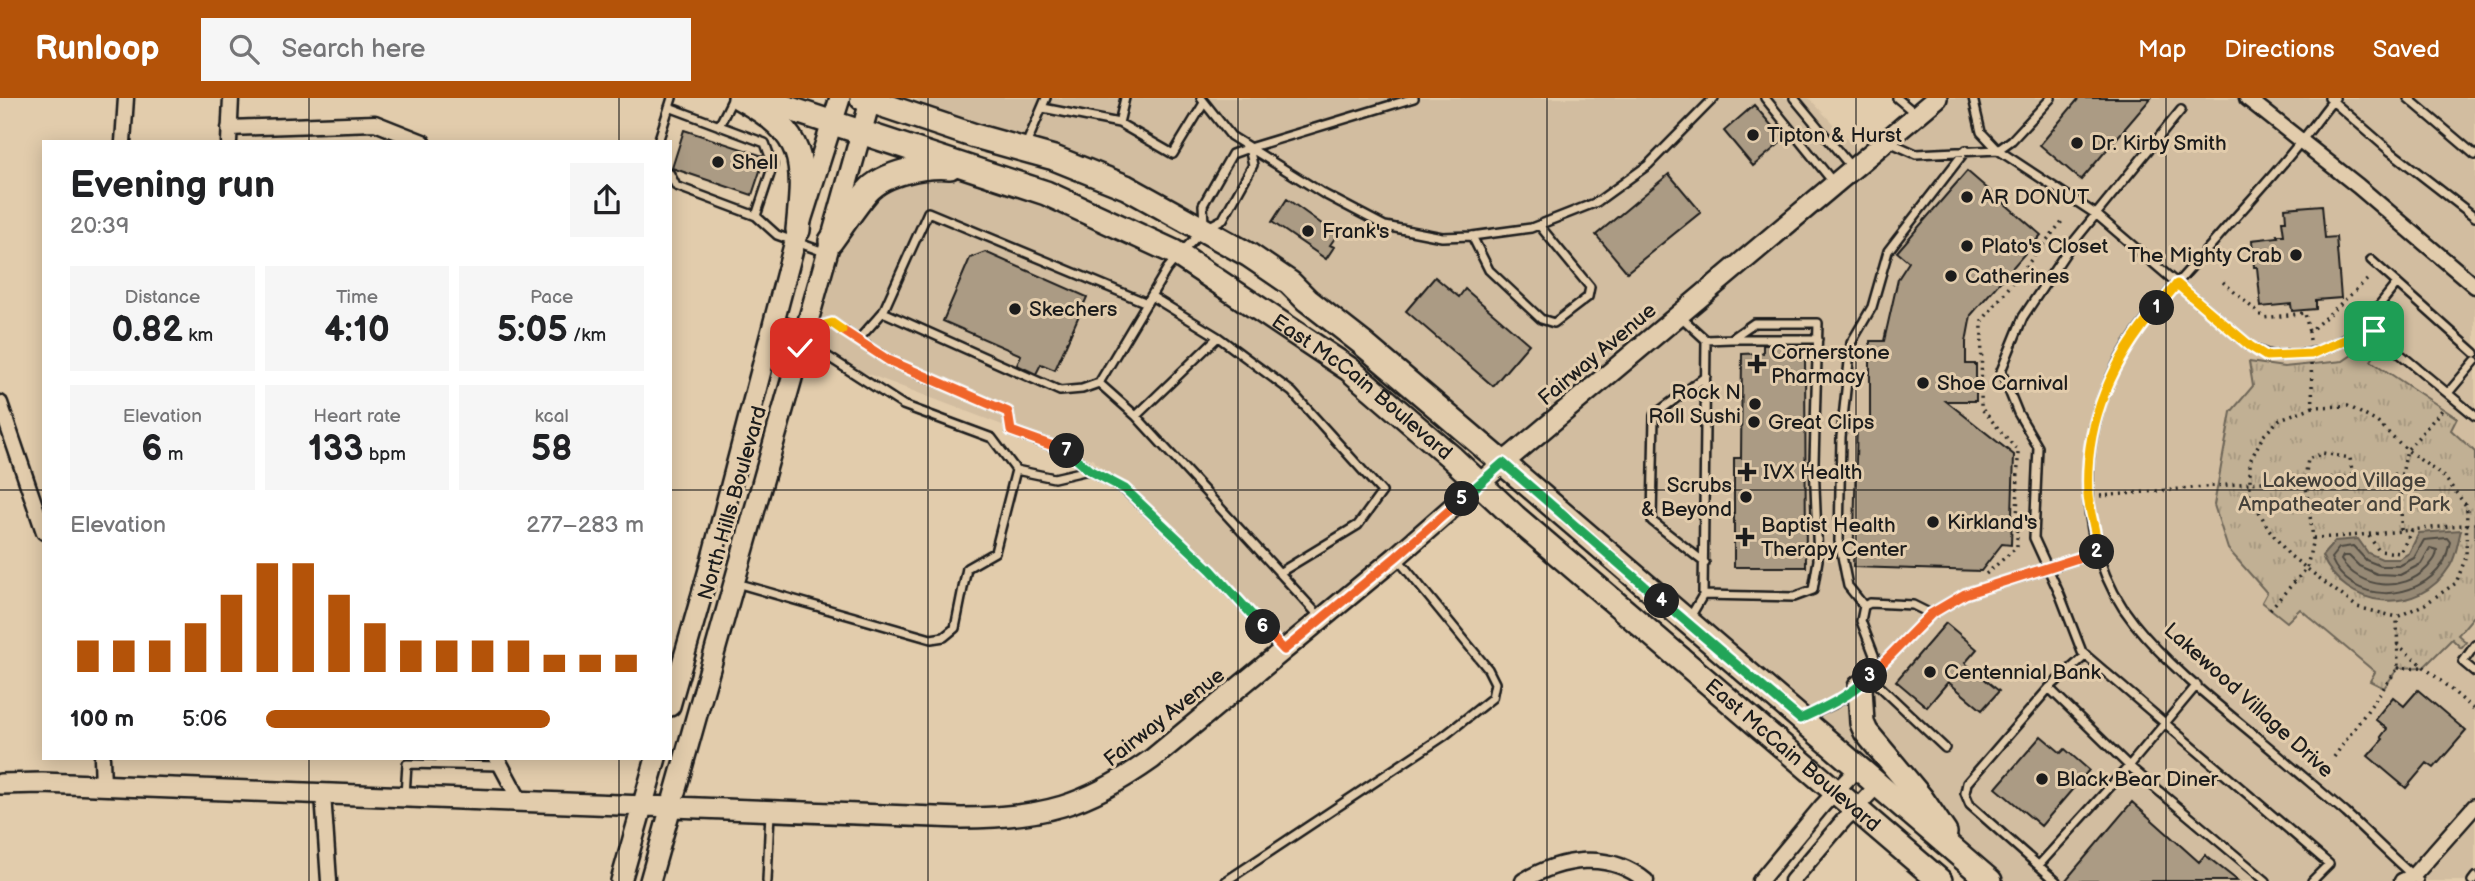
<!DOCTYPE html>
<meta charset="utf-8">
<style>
:root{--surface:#fff;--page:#f6f6f6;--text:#202124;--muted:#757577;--accent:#b45309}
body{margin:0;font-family:"Balsamiq Sans",sans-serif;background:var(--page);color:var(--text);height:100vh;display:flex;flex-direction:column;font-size:26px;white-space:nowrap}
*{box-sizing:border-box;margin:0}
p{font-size:23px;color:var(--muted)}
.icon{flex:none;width:38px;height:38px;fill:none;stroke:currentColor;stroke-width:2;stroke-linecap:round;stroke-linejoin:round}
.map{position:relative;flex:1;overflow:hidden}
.details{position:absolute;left:42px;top:42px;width:630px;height:620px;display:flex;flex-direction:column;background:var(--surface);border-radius:0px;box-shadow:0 4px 18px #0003}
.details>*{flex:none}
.pin{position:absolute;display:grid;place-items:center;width:60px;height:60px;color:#fff;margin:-30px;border-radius:14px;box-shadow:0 4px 10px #0006}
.km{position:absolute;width:35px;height:35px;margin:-18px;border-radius:50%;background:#222;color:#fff;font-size:19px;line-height:35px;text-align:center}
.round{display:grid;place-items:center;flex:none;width:74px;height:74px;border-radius:0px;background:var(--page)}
.overview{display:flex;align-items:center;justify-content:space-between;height:119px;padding:0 28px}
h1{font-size:38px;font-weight:800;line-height:52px}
.metrics{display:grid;grid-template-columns:repeat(3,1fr);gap:10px;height:119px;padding:7px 28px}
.metrics div{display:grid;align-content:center;border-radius:0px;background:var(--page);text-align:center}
.metrics b{font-size:35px;font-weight:800}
.metrics small{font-size:19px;font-weight:400}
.metrics p{font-size:19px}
.chart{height:196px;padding:14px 28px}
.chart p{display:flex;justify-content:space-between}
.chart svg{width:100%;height:126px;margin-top:7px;stroke:var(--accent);stroke-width:6}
ul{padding:0 28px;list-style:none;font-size:23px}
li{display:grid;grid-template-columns:112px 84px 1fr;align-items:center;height:52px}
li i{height:18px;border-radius:9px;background:var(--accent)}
header{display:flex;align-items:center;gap:42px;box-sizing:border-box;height:98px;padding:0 35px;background:var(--accent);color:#fff}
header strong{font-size:33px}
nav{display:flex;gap:38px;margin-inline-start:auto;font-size:24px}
.search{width:490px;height:63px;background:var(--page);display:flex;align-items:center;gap:18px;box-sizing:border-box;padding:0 24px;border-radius:0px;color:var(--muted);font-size:26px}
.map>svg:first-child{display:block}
.built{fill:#d2bda0}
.park{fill:url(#park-tufts);stroke:#6e6658;stroke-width:2}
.water{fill:#968975;stroke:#655d51;stroke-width:2}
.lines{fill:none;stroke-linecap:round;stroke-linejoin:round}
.shore{stroke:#4d4840;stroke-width:2}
.building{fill:#ab9b84;stroke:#1c1c1c;stroke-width:2}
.lane-casing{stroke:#1c1c1c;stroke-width:12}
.street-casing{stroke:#1c1c1c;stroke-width:19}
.secondary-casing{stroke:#1c1c1c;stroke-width:24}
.primary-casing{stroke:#1c1c1c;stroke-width:28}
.path{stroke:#1c1c1c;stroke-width:3.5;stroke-dasharray:2 5;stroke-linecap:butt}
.lane{stroke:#e2ccac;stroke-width:7}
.street{stroke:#e2ccac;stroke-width:14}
.secondary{stroke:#e2ccac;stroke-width:19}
.primary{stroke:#e2ccac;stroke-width:23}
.split-1-casing{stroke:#fff;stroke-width:14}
.split-2-casing{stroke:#fff;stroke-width:14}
.split-3-casing{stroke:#fff;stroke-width:14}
.split-4-casing{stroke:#fff;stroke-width:14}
.split-5-casing{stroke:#fff;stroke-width:14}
.split-6-casing{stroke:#fff;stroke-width:14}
.split-7-casing{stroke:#fff;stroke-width:14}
.split-8-casing{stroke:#fff;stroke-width:14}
.split-9-casing{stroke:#fff;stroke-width:14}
.split-1{stroke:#f5b400;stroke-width:9}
.split-2{stroke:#f5b400;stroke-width:9}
.split-3{stroke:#f0652b;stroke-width:9}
.split-4{stroke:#22a559;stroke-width:9}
.split-5{stroke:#22a559;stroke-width:9}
.split-6{stroke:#f0652b;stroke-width:9}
.split-7{stroke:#22a559;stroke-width:9}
.split-8{stroke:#f0652b;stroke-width:9}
.split-9{stroke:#f5b400;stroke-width:9}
.grid{fill:none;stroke:#1c1c1c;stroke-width:2;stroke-opacity:0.55}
.poi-dot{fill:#1c1c1c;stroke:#e2ccac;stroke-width:2.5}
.labels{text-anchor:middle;stroke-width:6;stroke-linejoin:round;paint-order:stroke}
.poi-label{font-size:21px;fill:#1c1c1c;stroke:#e2ccac;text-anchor:start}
.street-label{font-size:21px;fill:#1c1c1c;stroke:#e2ccac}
.park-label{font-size:21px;fill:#45413a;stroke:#e2ccac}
</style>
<header>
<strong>Runloop</strong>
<div class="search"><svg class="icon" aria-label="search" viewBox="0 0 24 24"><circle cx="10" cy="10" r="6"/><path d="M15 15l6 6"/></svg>Search here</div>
<nav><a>Map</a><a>Directions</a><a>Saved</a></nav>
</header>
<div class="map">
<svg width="2475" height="783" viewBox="0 0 2475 783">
<defs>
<pattern id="park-tufts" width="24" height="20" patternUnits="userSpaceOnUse" patternTransform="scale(1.75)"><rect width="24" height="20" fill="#c1b094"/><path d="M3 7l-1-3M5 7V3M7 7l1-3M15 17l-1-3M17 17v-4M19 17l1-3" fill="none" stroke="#a5977f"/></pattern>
</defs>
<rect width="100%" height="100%" fill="#e2ccac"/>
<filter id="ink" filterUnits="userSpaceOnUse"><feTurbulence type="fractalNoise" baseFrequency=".0143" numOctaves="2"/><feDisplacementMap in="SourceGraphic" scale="14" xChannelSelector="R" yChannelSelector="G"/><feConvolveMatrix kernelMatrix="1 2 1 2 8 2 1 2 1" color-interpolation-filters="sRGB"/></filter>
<g filter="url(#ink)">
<path class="built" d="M915,0H1809L1865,60L1935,0H2475V783H1990L1503,365L1209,134L975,38Z
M930,67L1086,112L1296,234L1479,386L1290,547L1092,361L800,250L827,155L891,79Z"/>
<path class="park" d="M2368,246L2378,252L2371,263L2457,320L2451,332L2475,354V517L2458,537L2466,544L2461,550L2452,541L2424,569L2398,570L2384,590L2370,583L2375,574L2300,511L2287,524L2262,504L2267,495L2228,451L2214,407L2231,314L2253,288L2249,264L2284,269L2343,263Z"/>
<path class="water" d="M2461,432C2458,443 2456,459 2450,468C2418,520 2345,511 2322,458L2335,443L2358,441L2368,455L2382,461H2399L2409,455L2419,435Z"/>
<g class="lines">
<path class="shore" d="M2447,440L2450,444C2448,450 2447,459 2443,465C2418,505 2350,507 2331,460L2339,450L2353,448L2366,462L2381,468H2399L2414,460L2424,442Z
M2430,450L2437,452C2437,460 2432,464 2427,470C2403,495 2360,491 2341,462L2343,458H2349L2359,468L2377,476L2400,477L2421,466Z"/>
</g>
<path class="building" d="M2079,0H2151L2081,82L2040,47Z
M1754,7L1784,42L1753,68L1724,33Z
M684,32L763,58L764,61L752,97L672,70Z
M1967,73L2041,137L1971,217L1966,244V266H1976V303H1946L2014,357L2011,447L2002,446L1981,473L1853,469L1857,325H1870V243H1884L1898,181L1909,164L1897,154Z
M1669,76L1701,114L1627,174L1596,137Z
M1287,101L1337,137L1330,147L1334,149L1326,161L1272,124Z
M2322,107L2325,140L2336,139L2341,200L2316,202V211L2292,213L2291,206L2261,209L2257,169H2254L2252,142L2278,139L2277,137H2284L2282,123H2286L2285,110Z
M985,154L1087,199L1055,272L1041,266L1036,276L1017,267L1021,257L943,223L970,160Z
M1435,179L1459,199L1465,191L1529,246L1493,288L1406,213Z
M1763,247H1787V255L1805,256L1806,469H1734V360H1741L1742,256L1763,255Z
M1946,525L1977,551L1965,565L1999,593L1982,612L1948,584L1927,609L1896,583Z
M2418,592L2466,633L2434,670L2427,665L2406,690L2368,658L2383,641L2381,639L2387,631L2375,621L2393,599L2404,608Z
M2041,638L2061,655L2065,651L2089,672L2041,728L1996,690Z
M2132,704L2199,764L2205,757L2238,783H2065Z"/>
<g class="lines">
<defs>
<path id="lane" d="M1201,0L1231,38L1324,96L1385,128L1442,139L1472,138L1531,130L1597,104L1648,67L1714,0
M1765,0L1833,84
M1794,0L1852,70
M1897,0L1916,16
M1973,0L1981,34L1998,52L2097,117L2250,248C2267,258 2272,258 2292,257C2345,254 2366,224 2397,185
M2329,0L2390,53L2475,119
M2335,0C2323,14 2314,28 2302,42C2274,78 2242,111 2212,146C2184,178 2152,211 2128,247C2076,328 2071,447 2134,525C2174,575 2229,615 2278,657C2300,676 2323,695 2346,715C2370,737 2394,762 2419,783
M2408,0L2475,57
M669,9L765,45L773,67L756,118
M1043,10L1119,25L1173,56L1204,5
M2181,12L2071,147L2023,219L2001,273L2018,315L2038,349L2034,440L2060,497L2082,554L2329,766L2312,783
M1119,25L1125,0
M719,28L733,0
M658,44L672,0
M1889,44L1916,56L1998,52L2012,42L2051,0
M1026,47L1046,0
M1249,50L1414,0
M670,76L676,88L756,118L777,137L824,154
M1472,138L1489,172L1541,221L1554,225L1588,199L1590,189L1539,127
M2371,162L2475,255
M1151,198L1167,171L1179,157L1204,131L1223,121L1253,67L1249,50L1232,56L1203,107L1204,126
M883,214L1060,293L1082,291L1099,285
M1681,219L1706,242L1703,497L1689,521
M775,220L806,231L832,225L888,262L1008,314L1011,333L1069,354L1089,372L1124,391L1211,472L1283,552
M2364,226L2475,318
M1218,239L1292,294L1382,394L1358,427L1279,475
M1731,241H1818
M858,242L883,214L928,114L1147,205
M2448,295L2475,263
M1136,318L1099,285L1151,198L1218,239L1136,318L1321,520
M1016,372L1054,380L1089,372
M1705,465L1652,423L1654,317L1706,278
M736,485L931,541L944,539L955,530L967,470L995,454L1016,372L992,340L903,307L816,251L809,238
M1703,497L1794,499L1813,492L1818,462L1814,364L1818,225H1754L1731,241L1706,242
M1864,508L1848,488L1839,443L1841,339L1851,245L1872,209L1888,153L1966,52
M2475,547L2463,564L2475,574
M1879,570L1861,523L1864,508L1870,505L1913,507L1931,516
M1870,579L1945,650
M2049,590L2129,668L2266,783
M1804,620L1834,606L1855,593L1931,516L1965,496L2098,454
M405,697L407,666L500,668
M2039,767L2129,668L2197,587
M767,783L770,714
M1226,783L1444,638L1492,600L1495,585L1488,571L1397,460
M2056,783L1970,707L1965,695L1967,685L2049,590L2086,557
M2472,783L2475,779"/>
<path id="street" d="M2247,0L2358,88L2475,188
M229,30L375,25L423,44
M123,44L126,0
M229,44L231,0
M0,305L44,434
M102,660L103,688
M497,660L520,703
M323,696L329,783
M1523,783C1561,760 1609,752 1646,783
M1760,783L1822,708L1857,671
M1792,783L1843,723L1877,688
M2402,783L2413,778L2475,708"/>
<path id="secondary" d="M670,608L708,475L798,132L840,0
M0,686L42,685L961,720C1042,720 1086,708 1152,661L1396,459L1503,365L1937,0
M621,783L656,660
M650,783L871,0"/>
<g id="primary">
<path d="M740,0C807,37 805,62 798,132"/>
<path id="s1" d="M757,0L1046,95L1174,154L1349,271L1450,358L1515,419L1940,783"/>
<path d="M862,0L975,38L1054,60L1126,89L1249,157L1290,185L1307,202L1362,245L1503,365L1990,783"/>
<path d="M831,143C843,127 854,109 867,94C884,74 926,67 950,69"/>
<path d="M1860,589L1862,625L1866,634L1921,700L1945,735"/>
</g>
</defs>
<use href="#lane" class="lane-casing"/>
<use href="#street" class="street-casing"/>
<use href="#secondary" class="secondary-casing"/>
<use href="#primary" class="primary-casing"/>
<path class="path" d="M2223,184L2264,220L2305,215L2309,234
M2310,242L2309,234L2367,182
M2311,266L2313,309L2348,308L2377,324L2407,352L2445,380L2467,409L2466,459L2456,485L2425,506L2397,519L2357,509L2289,457L2268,430L2250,397V363L2263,338L2280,321L2313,309
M2100,398L2285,382L2402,376L2407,352L2443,311
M2401,432L2402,376
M2369,438L2379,453L2400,455L2413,430
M2313,440C2368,438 2421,430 2475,426
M1986,476L2017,449L2018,353L1981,310L1982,223L2063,122
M2270,511L2307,470L2313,440L2305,381L2308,361L2323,355L2350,360L2353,379
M2397,546L2475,612
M2398,570L2424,569
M2334,659L2398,570L2397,519"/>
<use href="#lane" class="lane"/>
<use href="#street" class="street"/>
<use href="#secondary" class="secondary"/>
<use href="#primary" class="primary"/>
</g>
</g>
<g class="lines" filter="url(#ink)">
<defs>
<path id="split-1" d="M2157,210L2177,186L2250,248L2266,258L2311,256L2347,241L2364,226L2374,233"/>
<path id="split-2" d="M2097,454C2099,442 2089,414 2088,397C2084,326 2112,263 2157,210"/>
<path id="split-3" d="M1870,578L1931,516L1965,496L2097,454"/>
<path id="split-4" d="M1662,503L1800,621C1826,609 1849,599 1870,578"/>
<path id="split-5" d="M1462,401L1503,365L1662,503"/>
<path id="split-6" d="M1263,529L1284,552L1396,459L1462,401"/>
<path id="split-7" d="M1067,353L1089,372L1125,391L1211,472L1263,529"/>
<path id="split-8" d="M842,232L888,262L1008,314L1011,333L1067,353"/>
<path id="split-9" d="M800,250L806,232L832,225L842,232"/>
</defs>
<use href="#split-1" class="split-1-casing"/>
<use href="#split-2" class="split-2-casing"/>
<use href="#split-3" class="split-3-casing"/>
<use href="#split-4" class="split-4-casing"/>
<use href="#split-5" class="split-5-casing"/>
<use href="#split-6" class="split-6-casing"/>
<use href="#split-7" class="split-7-casing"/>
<use href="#split-8" class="split-8-casing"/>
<use href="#split-9" class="split-9-casing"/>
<use href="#split-1" class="split-1"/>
<use href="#split-2" class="split-2"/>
<use href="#split-3" class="split-3"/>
<use href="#split-4" class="split-4"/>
<use href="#split-5" class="split-5"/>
<use href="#split-6" class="split-6"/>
<use href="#split-7" class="split-7"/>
<use href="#split-8" class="split-8"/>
<use href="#split-9" class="split-9"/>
</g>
<path class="grid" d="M309,0V44M619,0V44M928,0V783M1238,0V783M1547,0V783M1856,0V783M2166,0V783M0,392H44M670,392H2475M309,660V783M619,660V783"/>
<g class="poi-dot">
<circle cx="1753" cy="37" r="7"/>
<circle cx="2077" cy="45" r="7"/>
<circle cx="718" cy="64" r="7"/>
<circle cx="1967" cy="99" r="7"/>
<circle cx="1308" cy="133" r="7"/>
<circle cx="1967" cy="148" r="7"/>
<circle cx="2296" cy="157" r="7"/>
<circle cx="1951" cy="178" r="7"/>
<circle cx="1015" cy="211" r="7"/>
<path d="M1753.5 255.5h7v7h7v7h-7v7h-7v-7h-7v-7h7z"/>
<circle cx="1923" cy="285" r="7"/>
<circle cx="1755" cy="306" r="7"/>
<circle cx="1754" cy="324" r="7"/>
<path d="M1743.5 363.5h7v7h7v7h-7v7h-7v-7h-7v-7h7z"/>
<circle cx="1746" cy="399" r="7"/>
<circle cx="1933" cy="424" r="7"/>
<path d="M1741.5 428.5h7v7h7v7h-7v7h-7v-7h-7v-7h7z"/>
<circle cx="1930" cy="574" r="7"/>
<circle cx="2042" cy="681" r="7"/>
</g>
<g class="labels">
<g class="poi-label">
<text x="1767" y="44">Tipton &amp; Hurst</text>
<text x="2091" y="52">Dr. Kirby Smith</text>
<text x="732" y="71">Shell</text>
<text x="1981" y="106">AR DONUT</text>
<text x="1322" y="140">Frank's</text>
<text x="1981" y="155">Plato's Closet</text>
<text x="2282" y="164" text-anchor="end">The Mighty Crab</text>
<text x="1965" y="185">Catherines</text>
<text x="1029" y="218">Skechers</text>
<text x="1771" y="261">Cornerstone<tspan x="1771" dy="24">Pharmacy</tspan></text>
<text x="1937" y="292">Shoe Carnival</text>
<text x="1741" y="301" text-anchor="end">Rock N<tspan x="1741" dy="24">Roll Sushi</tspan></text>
<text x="1768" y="331">Great Clips</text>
<text x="1763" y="381">IVX Health</text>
<text x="1732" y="394" text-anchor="end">Scrubs<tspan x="1732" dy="24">&amp; Beyond</tspan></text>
<text x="1947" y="431">Kirkland's</text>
<text x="1761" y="434">Baptist Health<tspan x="1761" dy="24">Therapy Center</tspan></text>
<text x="1944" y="581">Centennial Bank</text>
<text x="2056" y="688">Black Bear Diner</text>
</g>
<g class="street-label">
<text transform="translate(1597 256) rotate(-40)" y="7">Fairway Avenue</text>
<text dy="7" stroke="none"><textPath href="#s1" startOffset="677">East McCain Boulevard</textPath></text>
<text transform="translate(732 405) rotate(-74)" y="7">North Hills Boulevard</text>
<text transform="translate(2249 602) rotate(42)" y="7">Lakewood Village Drive</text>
<text transform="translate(1164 619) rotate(-38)" y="7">Fairway Avenue</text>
<text dy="7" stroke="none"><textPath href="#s1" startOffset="1244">East McCain Boulevard</textPath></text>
</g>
<g class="park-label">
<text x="2344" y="389">Lakewood Village<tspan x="2344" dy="24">Ampatheater and Park</tspan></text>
</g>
</g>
</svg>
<div class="pin" style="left:2374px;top:233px;background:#1e9e55"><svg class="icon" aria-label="arrive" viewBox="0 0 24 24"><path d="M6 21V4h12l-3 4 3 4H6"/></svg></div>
<div class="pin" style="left:800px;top:250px;background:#d93025"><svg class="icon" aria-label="check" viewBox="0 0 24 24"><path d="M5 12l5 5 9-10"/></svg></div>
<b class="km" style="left:2157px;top:210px">1</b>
<b class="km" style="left:2097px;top:454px">2</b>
<b class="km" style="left:1870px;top:578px">3</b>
<b class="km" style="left:1662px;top:503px">4</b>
<b class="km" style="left:1462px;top:401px">5</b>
<b class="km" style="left:1263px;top:529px">6</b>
<b class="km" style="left:1067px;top:353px">7</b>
<section class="details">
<div class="overview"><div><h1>Evening run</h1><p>20:39</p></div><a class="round"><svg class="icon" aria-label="share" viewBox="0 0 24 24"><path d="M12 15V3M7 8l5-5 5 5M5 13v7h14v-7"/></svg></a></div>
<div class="metrics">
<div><p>Distance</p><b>0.82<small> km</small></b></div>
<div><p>Time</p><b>4:10</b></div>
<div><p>Pace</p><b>5:05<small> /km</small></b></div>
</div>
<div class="metrics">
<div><p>Elevation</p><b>6<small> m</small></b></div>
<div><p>Heart rate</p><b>133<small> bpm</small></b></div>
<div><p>kcal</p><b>58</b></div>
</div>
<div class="chart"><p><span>Elevation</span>277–283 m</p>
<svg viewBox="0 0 160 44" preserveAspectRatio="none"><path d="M5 44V33M15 44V33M25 44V33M35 44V27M45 44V17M55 44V6M65 44V6M75 44V17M85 44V27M95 44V33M105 44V33M115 44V33M125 44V33M135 44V38M145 44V38M155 44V38"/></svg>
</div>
<ul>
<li><b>100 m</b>5:06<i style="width:75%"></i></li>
</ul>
</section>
</div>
